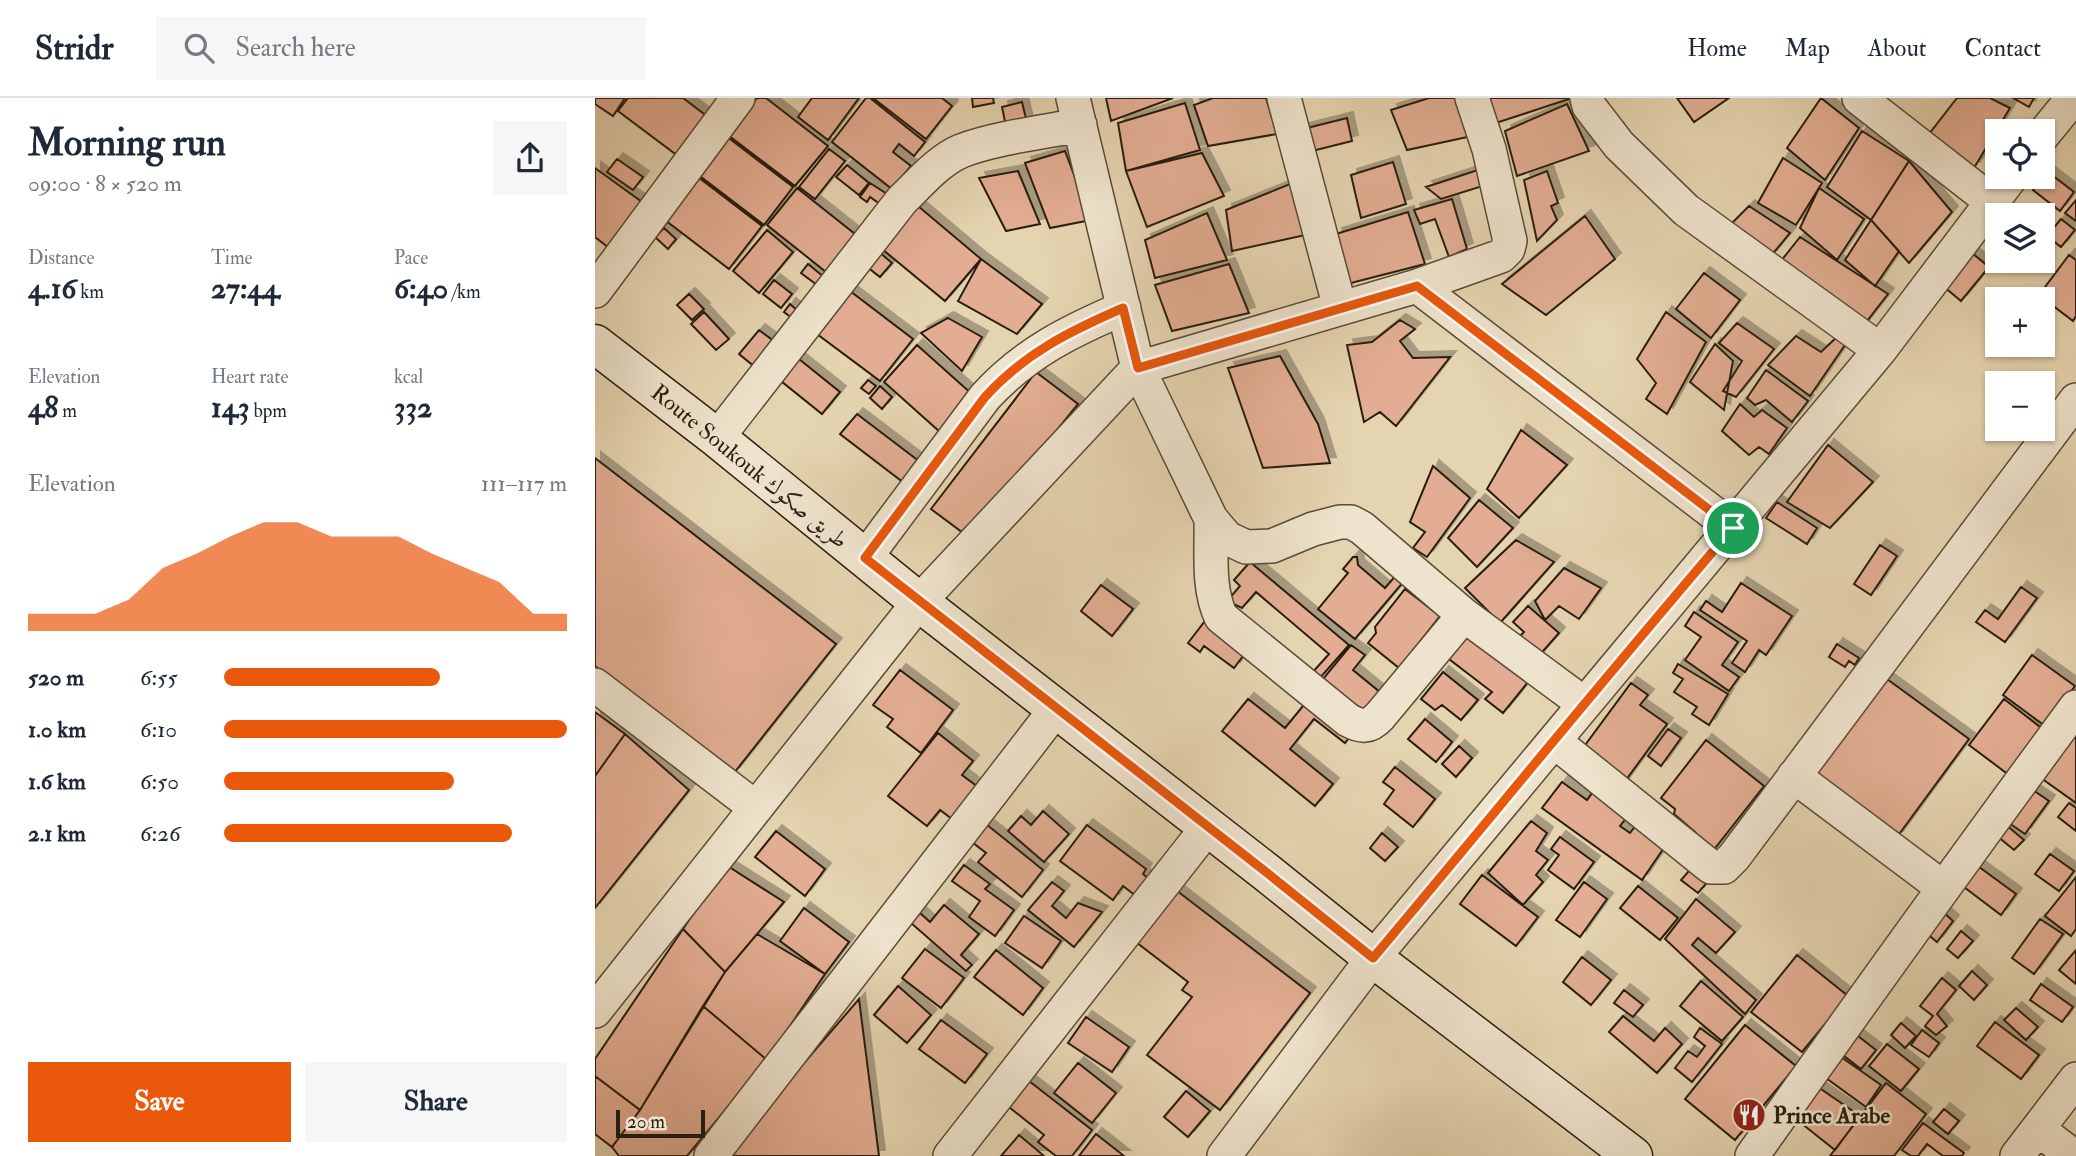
<!DOCTYPE html>
<meta charset="utf-8">
<style>
:root{--surface:#fff;--page:#f6f6f7;--text:#1f2937;--muted:#747a83;--line:#e0e1e3;--accent:#ea580c}
body{margin:0;font-family:"IM FELL Double Pica",Amiri,serif;background:var(--page);color:var(--text);height:100vh;display:flex;flex-direction:column;font-size:26px;white-space:nowrap}
*{box-sizing:border-box;margin:0}
p{font-size:23px;color:var(--muted)}
.icon{flex:none;width:38px;height:38px;fill:none;stroke:currentColor;stroke-width:2;stroke-linecap:round;stroke-linejoin:round}
.map{position:relative;flex:1;overflow:hidden}
.details{display:flex;flex-direction:column;background:var(--surface);width:595px}
.details>*{flex:none}
.fabs{position:absolute;left:1390px;top:21px;display:grid;gap:14px}
.fabs a{display:grid;place-items:center;width:70px;height:70px;border-radius:0px;background:var(--surface);box-shadow:0 2px 5px #0004;font-size:35px}
.scale{position:absolute;left:21px;bottom:18px;width:89px;box-sizing:border-box;padding-left:7px;border:4px solid #2a1f10;border-top:0;font-size:19px;line-height:24px;white-space:nowrap;color:#2a1f10;-webkit-text-stroke:5px #eee3cc;paint-order:stroke}
.pin{position:absolute;display:grid;place-items:center;width:60px;height:60px;color:#fff;margin:-30px;border:4px solid #fff;border-radius:50%;box-shadow:0 2px 7px #0007}
.round{display:grid;place-items:center;flex:none;width:74px;height:74px;border-radius:0px;background:var(--page)}
.headline{display:flex;align-items:center;justify-content:space-between;height:119px;padding:0 28px}
h1{font-size:38px;font-weight:700;line-height:52px}
.figures{display:grid;grid-template-columns:repeat(3,1fr);gap:10px;height:119px;padding:7px 28px}
.figures div{display:grid;align-content:center}
.figures b{font-size:30px;font-weight:700}
.figures small{font-size:19px;font-weight:400}
.figures p{font-size:19px}
.chart{height:196px;padding:14px 28px}
.chart p{display:flex;justify-content:space-between}
.chart svg{width:100%;height:126px;margin-top:7px;fill:var(--accent);opacity:.7}
.cta{display:flex;gap:14px;margin-top:auto;padding:14px 28px}
.cta a{flex:1;height:80px;border-radius:0px;background:var(--accent);color:#fff;font-size:28px;font-weight:700;line-height:80px;text-align:center}
.cta a+a{background:var(--page);color:var(--text)}
ul{padding:0 28px;list-style:none;font-size:23px}
li{display:grid;grid-template-columns:112px 84px 1fr;align-items:center;height:52px}
li i{height:18px;border-radius:9px;background:var(--accent)}
header{display:flex;align-items:center;gap:42px;box-sizing:border-box;height:98px;padding:0 35px;background:var(--surface);border-bottom:2px solid var(--line)}
header strong{font-size:33px}
nav{display:flex;gap:38px;margin-inline-start:auto;font-size:24px}
.search{width:490px;height:63px;background:var(--page);display:flex;align-items:center;gap:18px;box-sizing:border-box;padding:0 24px;border-radius:0px;color:var(--muted);font-size:26px}
main{display:flex;flex:1;min-height:0}
.map>svg:first-child{display:block}
.building{fill:#e2ad92;stroke:#2a1f10;stroke-width:2;filter:url(#shadow)}
.lines{fill:none;stroke-linecap:round;stroke-linejoin:round}
.street-casing{stroke:#594c38;stroke-width:36}
.secondary-casing{stroke:#2a1f10;stroke-width:41}
.street{stroke:#eee3cc;stroke-width:33}
.secondary{stroke:#eee3cc;stroke-width:38}
.route-casing{stroke:#fff;stroke-width:14}
.route{stroke:#ea580c;stroke-width:9}
.labels{text-anchor:middle;stroke-width:5;stroke-linejoin:round;paint-order:stroke}
.street-label{font-size:23px;fill:#2a1f10;stroke:#eee3cc}
.poi-label{font-size:23px;font-weight:bold;fill:#2a1f10;stroke:#eee3cc;text-anchor:start}
</style>
<header>
<strong>Stridr</strong>
<div class="search"><svg class="icon" aria-label="search" viewBox="0 0 24 24"><circle cx="10" cy="10" r="6"/><path d="M15 15l6 6"/></svg>Search here</div>
<nav><a>Home</a><a>Map</a><a>About</a><a>Contact</a></nav>
</header>
<main>
<section class="details">
<div class="headline"><div><h1>Morning run</h1><p>09:00 · 8 × 520 m</p></div><a class="round"><svg class="icon" aria-label="share" viewBox="0 0 24 24"><path d="M12 15V3M7 8l5-5 5 5M5 13v7h14v-7"/></svg></a></div>
<div class="figures">
<div><p>Distance</p><b>4.16<small> km</small></b></div>
<div><p>Time</p><b>27:44</b></div>
<div><p>Pace</p><b>6:40<small> /km</small></b></div>
</div>
<div class="figures">
<div><p>Elevation</p><b>48<small> m</small></b></div>
<div><p>Heart rate</p><b>143<small> bpm</small></b></div>
<div><p>kcal</p><b>332</b></div>
</div>
<div class="chart"><p><span>Elevation</span>111–117 m</p>
<svg viewBox="0 0 160 44" preserveAspectRatio="none"><path d="M0 44V38L10 38L20 38L30 33L40 22L50 17L60 11L70 6L80 6L90 11L100 11L110 11L120 17L130 22L140 27L150 38L160 38V44z"/></svg>
</div>
<ul>
<li><b>520 m</b>6:55<i style="width:63%"></i></li>
<li><b>1.0 km</b>6:10<i style="width:100%"></i></li>
<li><b>1.6 km</b>6:50<i style="width:67%"></i></li>
<li><b>2.1 km</b>6:26<i style="width:84%"></i></li>
</ul>
<div class="cta"><a>Save</a><a>Share</a></div>
</section>
<div class="map">
<svg width="1481" height="1058" viewBox="0 0 1481 1058">
<defs>
<filter id="shadow"><feDropShadow dx="6" dy="-6" stdDeviation="0" flood-color="#0004"/></filter>
</defs>
<rect width="100%" height="100%" fill="#e5d4b0"/>
<filter id="stains"><feTurbulence type="fractalNoise" baseFrequency=".00286" numOctaves="4"/><feColorMatrix values="0 0 0 0 .2 0 0 0 0 .09 0 0 0 0 .02 0 0 0 .5 -.17"/></filter>
<radialGradient id="worn" r=".72"><stop offset=".6" stop-color="#630" stop-opacity="0"/><stop offset="1" stop-color="#630" stop-opacity=".3"/></radialGradient>
<path class="building" d="M0,0H30L18,18L0,6Z
M33,0H88L113,19L83,58L23,13Z
M162,0H171L233,48L200,88L133,37Z
M217,0H264L233,42L203,19Z
M271,0H275L330,44L319,58L304,46L298,54L316,68L297,91L237,44Z
M278,0H347L357,8L331,41Z
M377,0H398L399,5L378,9Z
M511,0H578L516,23Z
M618,0H671L682,36L613,48L599,7Z
M834,0H861L877,38L812,52L796,12Z
M893,0H974V1L901,25Z
M1082,0H1134L1099,24Z
M1226,0L1264,30L1230,82L1192,50Z
M1362,0H1395L1415,10L1379,70L1334,36Z
M1418,0H1439L1434,9Z
M427,4L433,29L412,33L407,9Z
M590,5L605,52L531,73L523,25Z
M972,6L994,53L922,78L910,33Z
M752,20L757,43L709,55L704,32Z
M1267,33L1314,63L1276,122L1232,89Z
M131,38L198,89L169,127L101,75Z
M234,51L250,63L220,101L204,89Z
M470,53L496,122L455,130L430,65Z
M607,55L629,98L552,129L531,73Z
M1188,60L1227,85L1201,127L1163,105Z
M22,61L48,79L38,92L12,74Z
M1314,63L1357,114L1314,165L1276,122Z
M798,64L811,106L766,120L756,77Z
M252,67L274,85L264,97L241,79Z
M0,70L47,104L14,150L0,139Z
M883,72L891,87L846,101L831,89Z
M423,73L445,126L411,133L384,80Z
M952,73L963,105L956,108L962,122L942,143L929,82Z
M1453,74L1479,94L1465,113L1438,92Z
M103,79L167,128L134,171L70,122Z
M275,85L292,96L285,106L275,99L272,104L265,99Z
M695,86L715,136L637,153L631,112Z
M202,90L260,136L231,174L172,127Z
M1224,90L1269,121L1242,162L1205,130Z
M857,101L872,151L854,159L840,121L825,126L819,112Z
M1481,102V123L1470,115Z
M323,108L386,161L350,203L287,151Z
M1154,108L1195,135L1176,158L1134,128Z
M813,114L830,166L752,186L741,136Z
M612,115L632,162L560,180L550,142Z
M990,118L1020,161L951,217L907,186Z
M1466,121L1480,132L1466,149L1452,138Z
M1276,122L1304,153L1280,188L1250,162Z
M69,130L81,141L73,151L60,139Z
M172,132L198,154L164,195L138,173Z
M1205,139L1293,196L1265,232L1186,163Z
M283,153L297,165L285,179L271,168Z
M1377,155L1394,169L1366,203L1348,188Z
M1474,157L1481,162V218L1478,223L1444,197Z
M386,161L447,206L422,236L363,203Z
M213,166L229,179L222,187L206,175Z
M634,166L654,215L577,233L560,187Z
M1109,175L1145,202L1116,240L1081,211Z
M179,182L197,196L186,210L168,196Z
M255,193L318,241L285,283L222,236Z
M94,196L109,211L97,222L82,207Z
M195,206L203,213L197,220L189,214Z
M109,214L134,241L121,252L96,226Z
M1071,214L1111,244L1072,316L1051,301L1061,285L1042,261Z
M353,220L387,239L367,273L326,235Z
M805,222L820,231L805,243L818,260L855,259L801,328L785,314L769,324L752,247L777,244Z
M1142,225L1179,251L1141,299L1128,293L1147,263L1124,245Z
M164,232L180,244L160,269L144,256Z
M1201,238L1226,254L1242,239L1252,244L1215,298L1173,267Z
M1120,246L1138,263L1129,312L1095,284Z
M322,247L378,297L345,334L289,284Z
M199,257L245,294L227,316L181,279Z
M685,258L723,326L735,365L668,370L633,270Z
M1171,272L1213,303L1197,324L1171,302L1160,307L1152,300Z
M441,274L483,306L375,440L336,411Z
M273,282L281,288L274,296L266,290Z
M285,288L297,299L287,311L275,300Z
M1145,306L1159,319L1167,312L1192,330L1174,356L1164,349L1154,357L1127,333Z
M262,316L329,367L313,388L245,336Z
M926,332L972,367L924,420L892,391Z
M1233,347L1278,384L1235,430L1192,404Z
M0,360L241,546L139,675L0,568Z
M838,368L875,400L832,459L818,450L830,434L815,424Z
M884,402L918,430L882,469L853,440Z
M1182,404L1222,430L1212,446L1171,420Z
M921,442L959,464L905,525L870,490Z
M1285,447L1302,458L1276,497L1259,486Z
M758,459H762L763,467L790,490L802,476L810,482L760,541L723,511L753,475L748,471Z
M655,464L754,547L724,581L716,576L734,556L661,494L647,510L632,503L645,488L639,482Z
M969,470L1006,490L984,521L964,508L950,522L940,503Z
M1146,485L1197,518L1171,557L1164,552L1150,574L1137,565L1152,543L1105,512L1111,503L1127,514Z
M506,487L538,511L517,538L486,513Z
M1426,489L1442,500L1410,544L1381,524L1390,512L1403,521Z
M810,491L845,518L804,570L773,545L781,535L780,529Z
M933,508L964,535L942,560L921,542L929,534L918,524Z
M1099,514L1143,544L1127,567L1144,579L1134,593L1090,562L1106,539L1090,528Z
M610,523L651,554L639,570L609,548L605,554L593,545Z
M874,528L938,578L908,615L890,601L897,594L850,558Z
M1242,546L1264,560L1260,567L1254,563L1250,569L1234,559Z
M756,547L770,557L758,572L786,595L765,621L723,587Z
M1437,557L1480,588L1450,628L1408,597Z
M1083,566L1133,596L1114,627L1097,616L1102,609L1079,594L1088,581L1078,575Z
M305,572L358,612L326,655L292,629L298,621L278,607Z
M848,574L883,602L866,622L847,607L840,612L826,601Z
M1292,581L1374,641L1302,739L1218,674Z
M1036,585L1053,597L1045,607L1072,626L1028,686L985,654Z
M717,597L760,632L750,645L719,621L695,651L738,686L720,708L627,633L653,601L690,630Z
M1409,601L1449,632L1414,677L1374,647Z
M0,614L30,636L0,678Z
M830,621L857,644L841,664L813,641Z
M1481,630V705L1446,680Z
M1073,631L1086,640L1066,668L1053,658Z
M343,635L378,663L367,677L383,689L357,721L345,712L332,728L293,698Z
M30,636L94,692L0,810V678Z
M1111,642L1169,688L1117,754L1100,741L1101,735L1079,716L1080,711L1066,700Z
M864,648L877,660L861,679L847,666Z
M800,669L840,701L818,729L789,706L799,692L788,684Z
M967,684L992,702L1002,688L1037,713L1025,728L1035,735L1048,718L1075,741L1047,782L947,710Z
M1435,690L1454,703L1430,736L1411,723Z
M1474,705L1481,710V733L1463,719Z
M448,713L474,736L449,764L413,733L426,718L436,727Z
M936,723L952,735L941,753L953,762L941,777L948,784L928,807L893,775Z
M391,726L448,772L427,799L383,764L391,755L377,744Z
M1410,726L1429,742L1419,752L1401,737Z
M492,727L551,771L548,776L554,781L541,798L528,788L518,802L465,763Z
M181,733L230,771L210,798L160,759Z
M787,735L803,749L790,763L775,750Z
M965,739L999,764L979,791L953,772L964,757L956,751Z
M1455,756L1479,773L1464,793L1440,776Z
M1380,766L1421,796L1406,817L1365,786Z
M131,767L189,804L130,874L88,831Z
M369,767L395,786L390,791L419,812L400,838L374,819L385,803L357,783Z
M1099,767L1116,780L1103,795L1086,782Z
M887,777L943,819L921,848L865,806Z
M1481,779V831L1476,838L1450,818Z
M457,784L469,793L457,808L471,820L483,805L507,814L479,849L433,812Z
M989,784L1012,801L985,839L961,822Z
M1043,788L1083,820L1065,842L1025,810Z
M577,789L715,895L625,1012L552,957L597,899L587,892L593,884L537,841Z
M1101,801L1140,834L1121,855L1103,840L1097,847L1161,902L1150,916L1070,841Z
M349,807L384,836L366,857L377,867L371,873L316,825L325,815L335,824Z
M209,810L254,844L230,876L185,843Z
M1347,813L1358,823L1342,844L1330,834Z
M429,818L466,843L447,870L410,845Z
M1445,821L1468,836L1439,876L1417,860Z
M88,831L130,874L45,1012L0,978V961Z
M1366,833L1378,843L1363,860L1352,851Z
M162,836L230,876L172,962L108,908L130,874Z
M330,851L369,880L346,910L307,880Z
M401,852L448,890L428,917L379,879Z
M1481,852V886L1464,872Z
M1202,857L1253,898L1207,954L1156,914Z
M987,859L1016,882L996,907L968,884Z
M1377,873L1392,887L1379,902L1364,888Z
M1347,880L1361,892L1342,916L1352,928L1341,937L1330,928L1338,918L1325,908Z
M1106,883L1148,919L1127,943L1085,908Z
M1446,886L1478,909L1467,924L1435,902Z
M303,888L336,917L312,945L279,917Z
M1029,892L1048,907L1038,919L1019,905Z
M264,901L284,1058H129Z
M108,908L172,962L92,1058H24L17,1049L45,1012Z
M1421,910L1443,929L1431,942L1409,922Z
M1028,918L1059,943L1070,930L1087,946L1062,975L1014,934Z
M491,919L534,949L517,974L473,945Z
M346,922L392,956L370,985L324,951Z
M1400,924L1444,957L1426,981L1382,948Z
M1306,925L1321,938L1310,950L1296,937Z
M1150,927L1201,968L1140,1042L1090,1001Z
M1105,930L1127,946L1097,984L1080,970L1093,953L1102,959L1110,948L1099,939Z
M1327,932L1344,945L1334,959L1316,947Z
M1259,935L1281,952L1266,971L1244,954Z
M1292,946L1324,971L1306,993L1274,968Z
M1246,959L1286,987L1271,1009L1231,980Z
M483,965L521,995L497,1025L459,995Z
M0,978L45,1012L17,1049L0,1036Z
M434,983L497,1032L477,1058H461L443,1044L449,1037L414,1009Z
M1291,985L1331,1016L1299,1058H1235Z
M1223,989L1265,1018L1240,1052L1197,1018Z
M591,993L615,1013L593,1039L569,1019Z
M1349,1011L1364,1023L1353,1036L1338,1024Z
M1328,1025L1369,1055L1367,1058H1348L1332,1046L1323,1058H1316L1307,1052Z
M501,1036L529,1058H484Z
M424,1037L449,1058H406Z"/>
<g class="lines">
<defs>
<path id="street" d="M478,0L543,270L616,421L632,440L651,449L677,448L718,431L745,424H756L767,430L869,517L988,605
M689,0L745,210
M992,0L994,8L1024,47L1091,112L1285,252
M1264,0L1396,103
M1447,38L1478,0
M822,188L1138,430
M0,193L143,0
M122,340L307,102C325,85 343,63 366,53C400,40 449,34 485,27
M616,421C617,454 612,489 626,519L753,622C766,629 774,630 785,618L869,517
M270,460L390,299C430,255 475,233 529,210
M0,587L161,710
M959,643L1116,769H1129L1139,759L1481,302
M1199,678L1347,789
M0,913L324,504L543,270L822,188L906,158L913,151L915,143L894,51L877,0
M1443,1031L1478,1058
M116,1058L461,611
M355,1058L612,730
M629,1058L778,860L1285,252L1416,79
M1157,1058C1264,907 1371,758 1481,609
M1422,1058L1481,981"/>
<path id="secondary" d="M0,246L122,340L324,504L671,774L778,860L1038,1058"/>
</defs>
<use href="#street" class="street-casing"/>
<use href="#secondary" class="secondary-casing"/>
<use href="#street" class="street"/>
<use href="#secondary" class="secondary"/>
</g>
<g class="lines">
<defs>
<path id="route" d="M822,188L1138,430C1016,572 898,717 778,860L671,774L270,460L390,299C430,255 475,233 528,210L543,270Z"/>
</defs>
<use href="#route" class="route-casing"/>
<use href="#route" class="route"/>
</g>
<defs>
<symbol id="restaurant-disc" viewBox="-11 -11 22 22"><circle r="9.5" fill="#8f2418" stroke="#eee3cc"/><path d="M-5-6h1v4h1v-4h1v4h1v-4h1v5L-1.5 .5V6h-2V.5L-5-1ZM5-6V6H3V1.5H1.5Q1.5-4 5-6Z" fill="#fff"/></symbol>
</defs>
<g fill-rule="evenodd">
<use href="#restaurant-disc" x="1135" y="998" width="38" height="38"/>
</g>
<g class="labels">
<g class="street-label">
<text transform="translate(155 368) rotate(39)" y="8">Route Soukouk طريق صكوك</text>
</g>
<g class="poi-label">
<text x="1178" y="1025">Prince Arabe</text>
</g>
</g>
<rect width="100%" height="100%" filter="url(#stains)"/>
<rect width="100%" height="100%" fill="url(#worn)"/>
</svg>
<div class="fabs">
<a><svg class="icon" aria-label="locate" viewBox="0 0 24 24"><circle cx="12" cy="12" r="6"/><path d="M12 2v4M12 18v4M2 12h4M18 12h4"/></svg></a>
<a><svg class="icon" aria-label="layers" viewBox="0 0 24 24"><path d="M12 4l9 5-9 5-9-5zM3 14l9 5 9-5"/></svg></a>
<a>+</a>
<a>−</a>
</div>
<div class="scale">20 m</div>
<div class="pin" style="left:1138px;top:430px;background:#1e9e55"><svg class="icon" aria-label="arrive" viewBox="0 0 24 24"><path d="M6 21V4h12l-3 4 3 4H6"/></svg></div>
</div>
</main>
